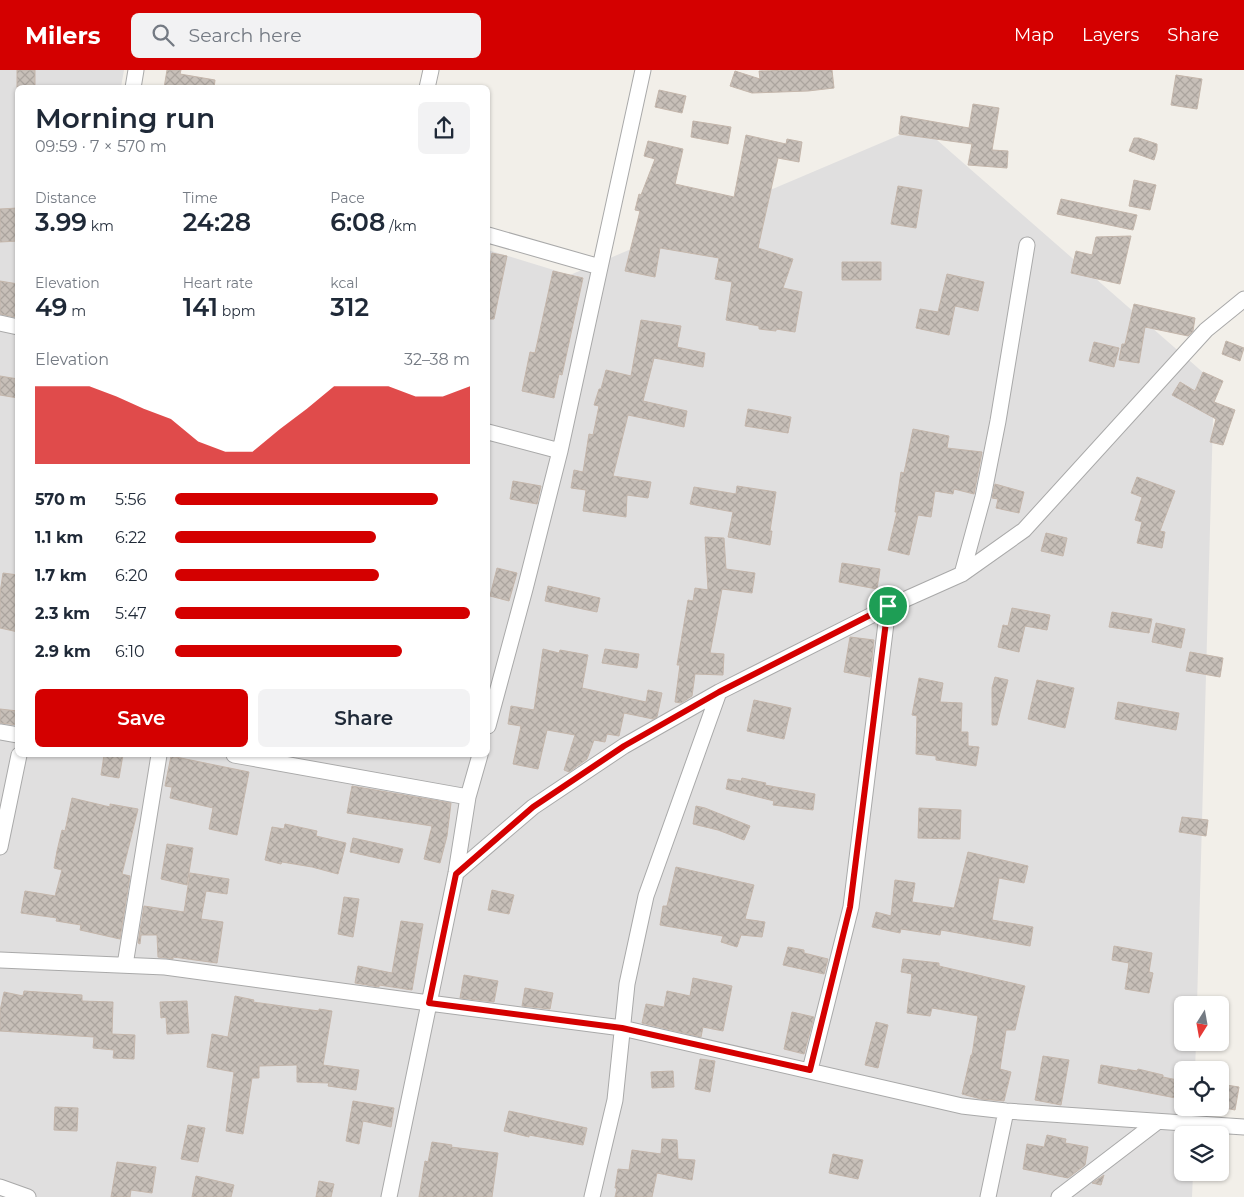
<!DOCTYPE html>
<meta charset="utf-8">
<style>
:root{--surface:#fff;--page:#f2f2f3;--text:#1f2937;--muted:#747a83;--accent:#d40000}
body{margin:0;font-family:Montserrat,sans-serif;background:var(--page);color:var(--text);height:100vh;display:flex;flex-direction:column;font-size:19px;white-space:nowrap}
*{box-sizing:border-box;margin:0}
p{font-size:16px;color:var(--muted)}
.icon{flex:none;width:28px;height:28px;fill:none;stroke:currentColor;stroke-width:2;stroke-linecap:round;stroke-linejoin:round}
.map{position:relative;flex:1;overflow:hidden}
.panel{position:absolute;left:15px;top:15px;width:475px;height:672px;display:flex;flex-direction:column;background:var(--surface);border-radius:8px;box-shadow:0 1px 4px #0004}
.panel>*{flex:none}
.needle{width:32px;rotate:191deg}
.tools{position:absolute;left:1174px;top:926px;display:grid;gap:10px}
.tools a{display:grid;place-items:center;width:55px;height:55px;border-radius:8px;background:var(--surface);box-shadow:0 1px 4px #0004;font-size:25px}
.pin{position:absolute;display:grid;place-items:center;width:42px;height:42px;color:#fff;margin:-21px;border:2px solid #fff;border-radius:50%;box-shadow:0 1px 5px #0007}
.round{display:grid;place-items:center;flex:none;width:52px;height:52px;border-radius:8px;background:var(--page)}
.head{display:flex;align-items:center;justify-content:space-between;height:85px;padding:0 20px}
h1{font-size:28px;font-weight:600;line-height:38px}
.stats{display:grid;grid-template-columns:repeat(3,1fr);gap:8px;height:85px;padding:5px 20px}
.stats div{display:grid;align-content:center}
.stats b{font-size:25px;font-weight:600}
.stats small{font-size:14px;font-weight:400}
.stats p{font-size:14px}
.chart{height:140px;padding:10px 20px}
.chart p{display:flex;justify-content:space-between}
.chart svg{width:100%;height:90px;margin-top:5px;fill:var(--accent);opacity:.7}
.button{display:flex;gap:10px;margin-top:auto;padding:10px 20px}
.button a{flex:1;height:58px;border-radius:8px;background:var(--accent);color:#fff;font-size:20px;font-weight:600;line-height:58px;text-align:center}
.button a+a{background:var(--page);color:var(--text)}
ul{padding:0 20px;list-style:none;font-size:16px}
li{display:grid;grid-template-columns:80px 60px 1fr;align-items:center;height:38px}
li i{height:12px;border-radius:6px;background:var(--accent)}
header{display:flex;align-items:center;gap:30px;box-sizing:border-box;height:70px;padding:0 25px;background:var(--accent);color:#fff}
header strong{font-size:24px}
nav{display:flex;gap:28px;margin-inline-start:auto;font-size:18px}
.search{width:350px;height:45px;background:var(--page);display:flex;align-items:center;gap:12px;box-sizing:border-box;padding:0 18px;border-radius:8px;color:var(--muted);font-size:19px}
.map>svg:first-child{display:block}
.residential{fill:#e0dfdf}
.building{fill:url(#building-cross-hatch);stroke:#c4b6ab}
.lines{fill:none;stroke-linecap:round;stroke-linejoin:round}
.minor-casing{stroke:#a9a9a9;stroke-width:17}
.minor{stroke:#fff;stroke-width:15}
.route-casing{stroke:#fff;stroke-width:10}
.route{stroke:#d40000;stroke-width:6}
</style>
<header>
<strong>Milers</strong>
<div class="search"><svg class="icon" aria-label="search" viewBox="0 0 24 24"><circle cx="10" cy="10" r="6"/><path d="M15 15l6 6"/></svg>Search here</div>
<nav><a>Map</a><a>Layers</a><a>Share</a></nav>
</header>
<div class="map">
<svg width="1244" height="1127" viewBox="0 0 1244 1127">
<defs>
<pattern id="building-cross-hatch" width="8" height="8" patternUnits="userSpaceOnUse" patternTransform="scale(1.25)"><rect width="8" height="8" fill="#c7bfb8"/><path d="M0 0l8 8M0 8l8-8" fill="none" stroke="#aba49e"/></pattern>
</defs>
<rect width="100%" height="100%" fill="#f2efe9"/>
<path class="residential" d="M0,0H124L121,17L18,18V685H488V180L570,205L921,56L1214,312L1197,935H1182V972L1196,973L1195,1000H1182V1038H1194V1065H1182V1102L1193,1103L1192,1127H0Z"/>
<path class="building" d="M17,0H35V18H17Z
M167,0H181L180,4L215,10L214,18H164Z
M796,0H832L834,18L808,21L752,23L730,16L735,1L760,9L759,1Z
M1176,5L1202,9L1197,39L1171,35Z
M659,20L686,26L682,43L655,37Z
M973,34L999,38L992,80L1008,81L1007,98L968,95L972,74L899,64L901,46L969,58Z
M693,51L731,57L728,74L691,67Z
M746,65L786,74L787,69L802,72L799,92L778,88L758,178L793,189L783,218L802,222L795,262L776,259V261L759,259V256L726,250L732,212L715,209L719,188L660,178L655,207L625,201L640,141L635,140L639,124L641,125L655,89L644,86L648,71L683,79L675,114L734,127Z
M1134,68H1139L1157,74V80L1154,90L1129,81Z
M1134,110L1156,115L1150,140L1129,136Z
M898,116L922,120L916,158L891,154Z
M1061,129L1137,145L1133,160L1057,144Z
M18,138V171L0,172V139Z
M1131,166L1120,214L1071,203L1076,181L1092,185L1096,167Z
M492,183L507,186L494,249H488V208Z
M842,192H881V210H842Z
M553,201L583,208L562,305L559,304L554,328L522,321L530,282L535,283Z
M947,204L984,212L978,241L955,236L949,265L916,258L920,239L938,242Z
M0,211L18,214V234L15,247L0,244Z
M1134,234L1195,248L1193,261L1188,266L1145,257L1139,293L1119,290L1122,274H1125Z
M641,250L681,256L677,277L705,283L703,297L654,288L643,331L687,341L684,357L628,345L613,406L651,412L648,428L627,425L626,447L583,441L586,420L571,418L574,400L583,402L589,364L593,365L599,336L594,335L599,319H601L606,300L631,306Z
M1226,271L1244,278L1240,291L1222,284Z
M1094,272L1119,278L1114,297L1089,291Z
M1203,302L1223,311L1214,332L1235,340L1223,375L1210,372L1216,349L1172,325L1180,312L1195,321Z
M0,306L18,309V328L0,325Z
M748,339L791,347L788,363L745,356Z
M913,359L949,366L947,378L982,382L974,424L954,419L953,424L935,421L931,447L918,445L909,485L888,480L897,442H895L901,402L904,403Z
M1137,407L1175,421L1160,461L1165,462L1162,478L1137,473L1142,452L1135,450L1142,427L1131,423Z
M513,411L541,416L537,434L510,429Z
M995,414L1024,422L1019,443L996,438L998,429L992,428Z
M737,416L776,422L770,461H772L770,475L728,467L733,442L690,434L694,417L736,424Z
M1046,463L1067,468L1063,486L1041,481Z
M705,467L724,468L726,499L755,503L752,523L722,519L710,583L724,584L723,605L695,604L692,626L681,633L675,632L680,595H677L688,530L693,531L695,518L708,520Z
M842,493L880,499L877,519L839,512Z
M497,498L517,503L509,531L490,526Z
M3,503L18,505V562L0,558V523Z
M548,516L600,528L597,542L545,531Z
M1012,538L1050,545L1047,560L1025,556L1019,582L998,577L1003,555L1008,556Z
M1112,542L1152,549L1149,563L1109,557Z
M1156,553L1185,559L1181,578L1152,572Z
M850,567L874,570L870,607L844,602Z
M543,579L559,583L560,580L588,585L582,618L646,632L648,620L662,623L657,647L653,649L624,643L619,666L607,664L605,672L594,670L587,689L569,702L564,700L575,665L547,660L538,699L513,694L521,656L508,654L511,636L534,640Z
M605,579L639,584L637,598L602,593Z
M1190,582L1223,588L1220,607L1186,601Z
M995,607L1008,610L997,655H992V618Z
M919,608L943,613L940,632L962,633L961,662H968V676L979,677L976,696L936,690V686L916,684L917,646L912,645Z
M1037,610L1074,618L1065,658L1028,649Z
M754,630L791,638L784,669L747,661Z
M1118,632L1179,643L1176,660L1115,649Z
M0,639L18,641V655L0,653Z
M104,685H123L119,708L101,705Z
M171,686L249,702L237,765L209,759L213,738L170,728L172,717L165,716Z
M742,708L766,713L765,715L815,724L813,740L773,735L774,731L726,719L728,709L741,711Z
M352,716L451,733L447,766L440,793L424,789L432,756L347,743Z
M72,728L110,737V734L138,739L122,804L130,806L120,869L80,860L81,855L56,851L57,848L21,843L25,821L55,826L62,800L54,798L57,781L62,760L65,761Z
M696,736L705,738L750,756L744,770L718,760L693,754Z
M919,738L961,740L960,769L918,768Z
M1182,747L1208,750L1206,766L1179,762Z
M285,754L317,761L316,766L346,773L338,804L312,797L282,792L281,794L265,790L272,757L284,759Z
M353,768L403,779L399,793L350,782Z
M167,774L193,778L187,815L161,809Z
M968,782L1028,796L1024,813L999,808L992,850L1033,857L1030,876L941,860L940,865L901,859L900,863L872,857L876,842L891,846L895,810L915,813L912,832L954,838Z
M676,797L754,815L745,849L765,852L762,867L741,865L737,877L721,872L723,866L660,855L663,836H667Z
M190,803L229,809L227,824L206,821L201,849L223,852L217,893L173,887V889L158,887L157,865H141L140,874L138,873L144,836L184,842Z
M492,820L514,825L509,844L488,840Z
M344,827L359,829L353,867L338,864Z
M401,851L423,854L412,920L379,915V917L355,913L358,896L392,903Z
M1114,876L1152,883L1149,902L1153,903L1149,923L1125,919L1129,893L1112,890Z
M788,877L804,880V883L828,889L824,904L783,895Z
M903,889L939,893V896L1025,916L1015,960H1006L1000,999L1011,1002L1004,1031L981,1029L962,1024L971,985H972L978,946L932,938L930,946L907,943L912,904L901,902Z
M464,905L498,911L494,932L460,928Z
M693,908L732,916L723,961L703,957L701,967L642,953L646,934L664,937L667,921L690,926Z
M525,918L553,923L550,939L522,936Z
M24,921L82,925V931L113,932L112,964L135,965L134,989L113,988L114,980L93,978L94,967L0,961V941L4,922L23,926Z
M235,926L254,930L253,932L319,941V939L332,941L323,995L359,1000L356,1020L328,1016L329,1013L297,1012V995L259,996V1008H252L243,1064L226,1061L234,1002L207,997L212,964L228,967Z
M187,931L189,963L167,964L166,947L161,948L160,932Z
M792,942L814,947L804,984L784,979Z
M876,952L888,955L878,998L865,995Z
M1043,986L1069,990L1061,1035L1035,1030Z
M700,989L715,991L710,1022L695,1019Z
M1101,995L1137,1001L1138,999L1163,1005V1007L1182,1011L1181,1029L1098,1013Z
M673,1001L674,1017L652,1018L651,1002Z
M1220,1014L1239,1017L1235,1040L1220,1037Z
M353,1031L394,1038L391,1057L363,1051L359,1074L346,1071Z
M55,1037L78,1038L77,1061L54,1060Z
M509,1041L587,1058L583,1075L529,1065V1067L504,1061Z
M188,1055L205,1058L198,1092L181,1089Z
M1047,1065L1066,1069L1065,1073L1088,1077L1085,1095L1068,1108L1023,1099L1027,1074L1044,1077Z
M662,1069L677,1070L678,1089L695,1090L692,1110L657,1103L652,1127H615L617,1118H615L618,1099L629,1100L632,1080L661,1084Z
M432,1072L452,1075L451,1077L498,1083L492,1127H419L425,1091L428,1092Z
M833,1084L863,1090L858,1109L829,1103Z
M117,1092L156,1097L152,1123L131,1120L130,1127H111Z
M1104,1105L1101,1115L1092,1113Z
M196,1106L234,1115L231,1127H192Z
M319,1111L334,1114L331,1127H316Z"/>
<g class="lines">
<defs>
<path id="minor" d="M133,18L136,0
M427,18L431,0
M488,165L600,197
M0,253L18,257
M488,362L560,381
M962,504L983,427L998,351L1027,175
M488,656L525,519L560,381L643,0
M0,662L18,665
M234,685L468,727
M0,777L19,685
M456,803L533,737L624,676L719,622L888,537L962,504L1024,460L1206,260L1244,229
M0,890L165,897L429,933L622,958L962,1036L1006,1041L1244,1057
M125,895L159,685
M810,1000L851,837L888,537
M0,1117L28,1127
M389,1127L456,803L468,727L480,685
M592,1127L615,1030L627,914L646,826L719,622
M988,1127L1006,1041
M1059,1127L1157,1052"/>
</defs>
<use href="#minor" class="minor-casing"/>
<use href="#minor" class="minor"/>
</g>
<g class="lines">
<defs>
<path id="route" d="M888,536L850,837L810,1000L622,958L429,933L456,804L533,737L624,676L719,622Z"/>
</defs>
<use href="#route" class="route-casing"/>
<use href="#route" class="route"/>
</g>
</svg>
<div class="tools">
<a><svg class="needle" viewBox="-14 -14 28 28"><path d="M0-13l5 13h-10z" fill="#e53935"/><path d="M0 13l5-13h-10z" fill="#747a83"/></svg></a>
<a><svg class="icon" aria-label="locate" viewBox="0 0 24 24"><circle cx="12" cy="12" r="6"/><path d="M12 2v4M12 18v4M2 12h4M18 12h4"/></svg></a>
<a><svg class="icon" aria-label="layers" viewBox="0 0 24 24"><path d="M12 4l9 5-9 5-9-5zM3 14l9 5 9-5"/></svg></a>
</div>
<div class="pin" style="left:888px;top:536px;background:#1e9e55"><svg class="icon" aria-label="arrive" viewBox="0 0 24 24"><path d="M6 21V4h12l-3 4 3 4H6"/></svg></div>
<section class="panel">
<div class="head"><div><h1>Morning run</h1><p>09:59 · 7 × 570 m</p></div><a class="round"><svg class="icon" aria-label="share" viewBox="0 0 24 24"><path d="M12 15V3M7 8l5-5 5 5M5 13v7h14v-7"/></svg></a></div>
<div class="stats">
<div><p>Distance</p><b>3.99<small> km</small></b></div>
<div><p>Time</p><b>24:28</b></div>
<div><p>Pace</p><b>6:08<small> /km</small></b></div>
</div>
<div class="stats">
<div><p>Elevation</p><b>49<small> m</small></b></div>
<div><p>Heart rate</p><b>141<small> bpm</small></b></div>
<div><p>kcal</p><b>312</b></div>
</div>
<div class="chart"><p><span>Elevation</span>32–38 m</p>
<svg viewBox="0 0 160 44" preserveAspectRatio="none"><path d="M0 44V6L10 6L20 6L30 11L40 17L50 22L60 33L70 38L80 38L90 27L100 17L110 6L120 6L130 6L140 11L150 11L160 6V44z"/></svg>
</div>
<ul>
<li><b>570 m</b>5:56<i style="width:89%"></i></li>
<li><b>1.1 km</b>6:22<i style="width:68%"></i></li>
<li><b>1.7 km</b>6:20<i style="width:69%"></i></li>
<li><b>2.3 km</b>5:47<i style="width:100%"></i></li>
<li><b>2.9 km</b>6:10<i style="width:77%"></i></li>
</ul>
<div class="button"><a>Save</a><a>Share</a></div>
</section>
</div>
